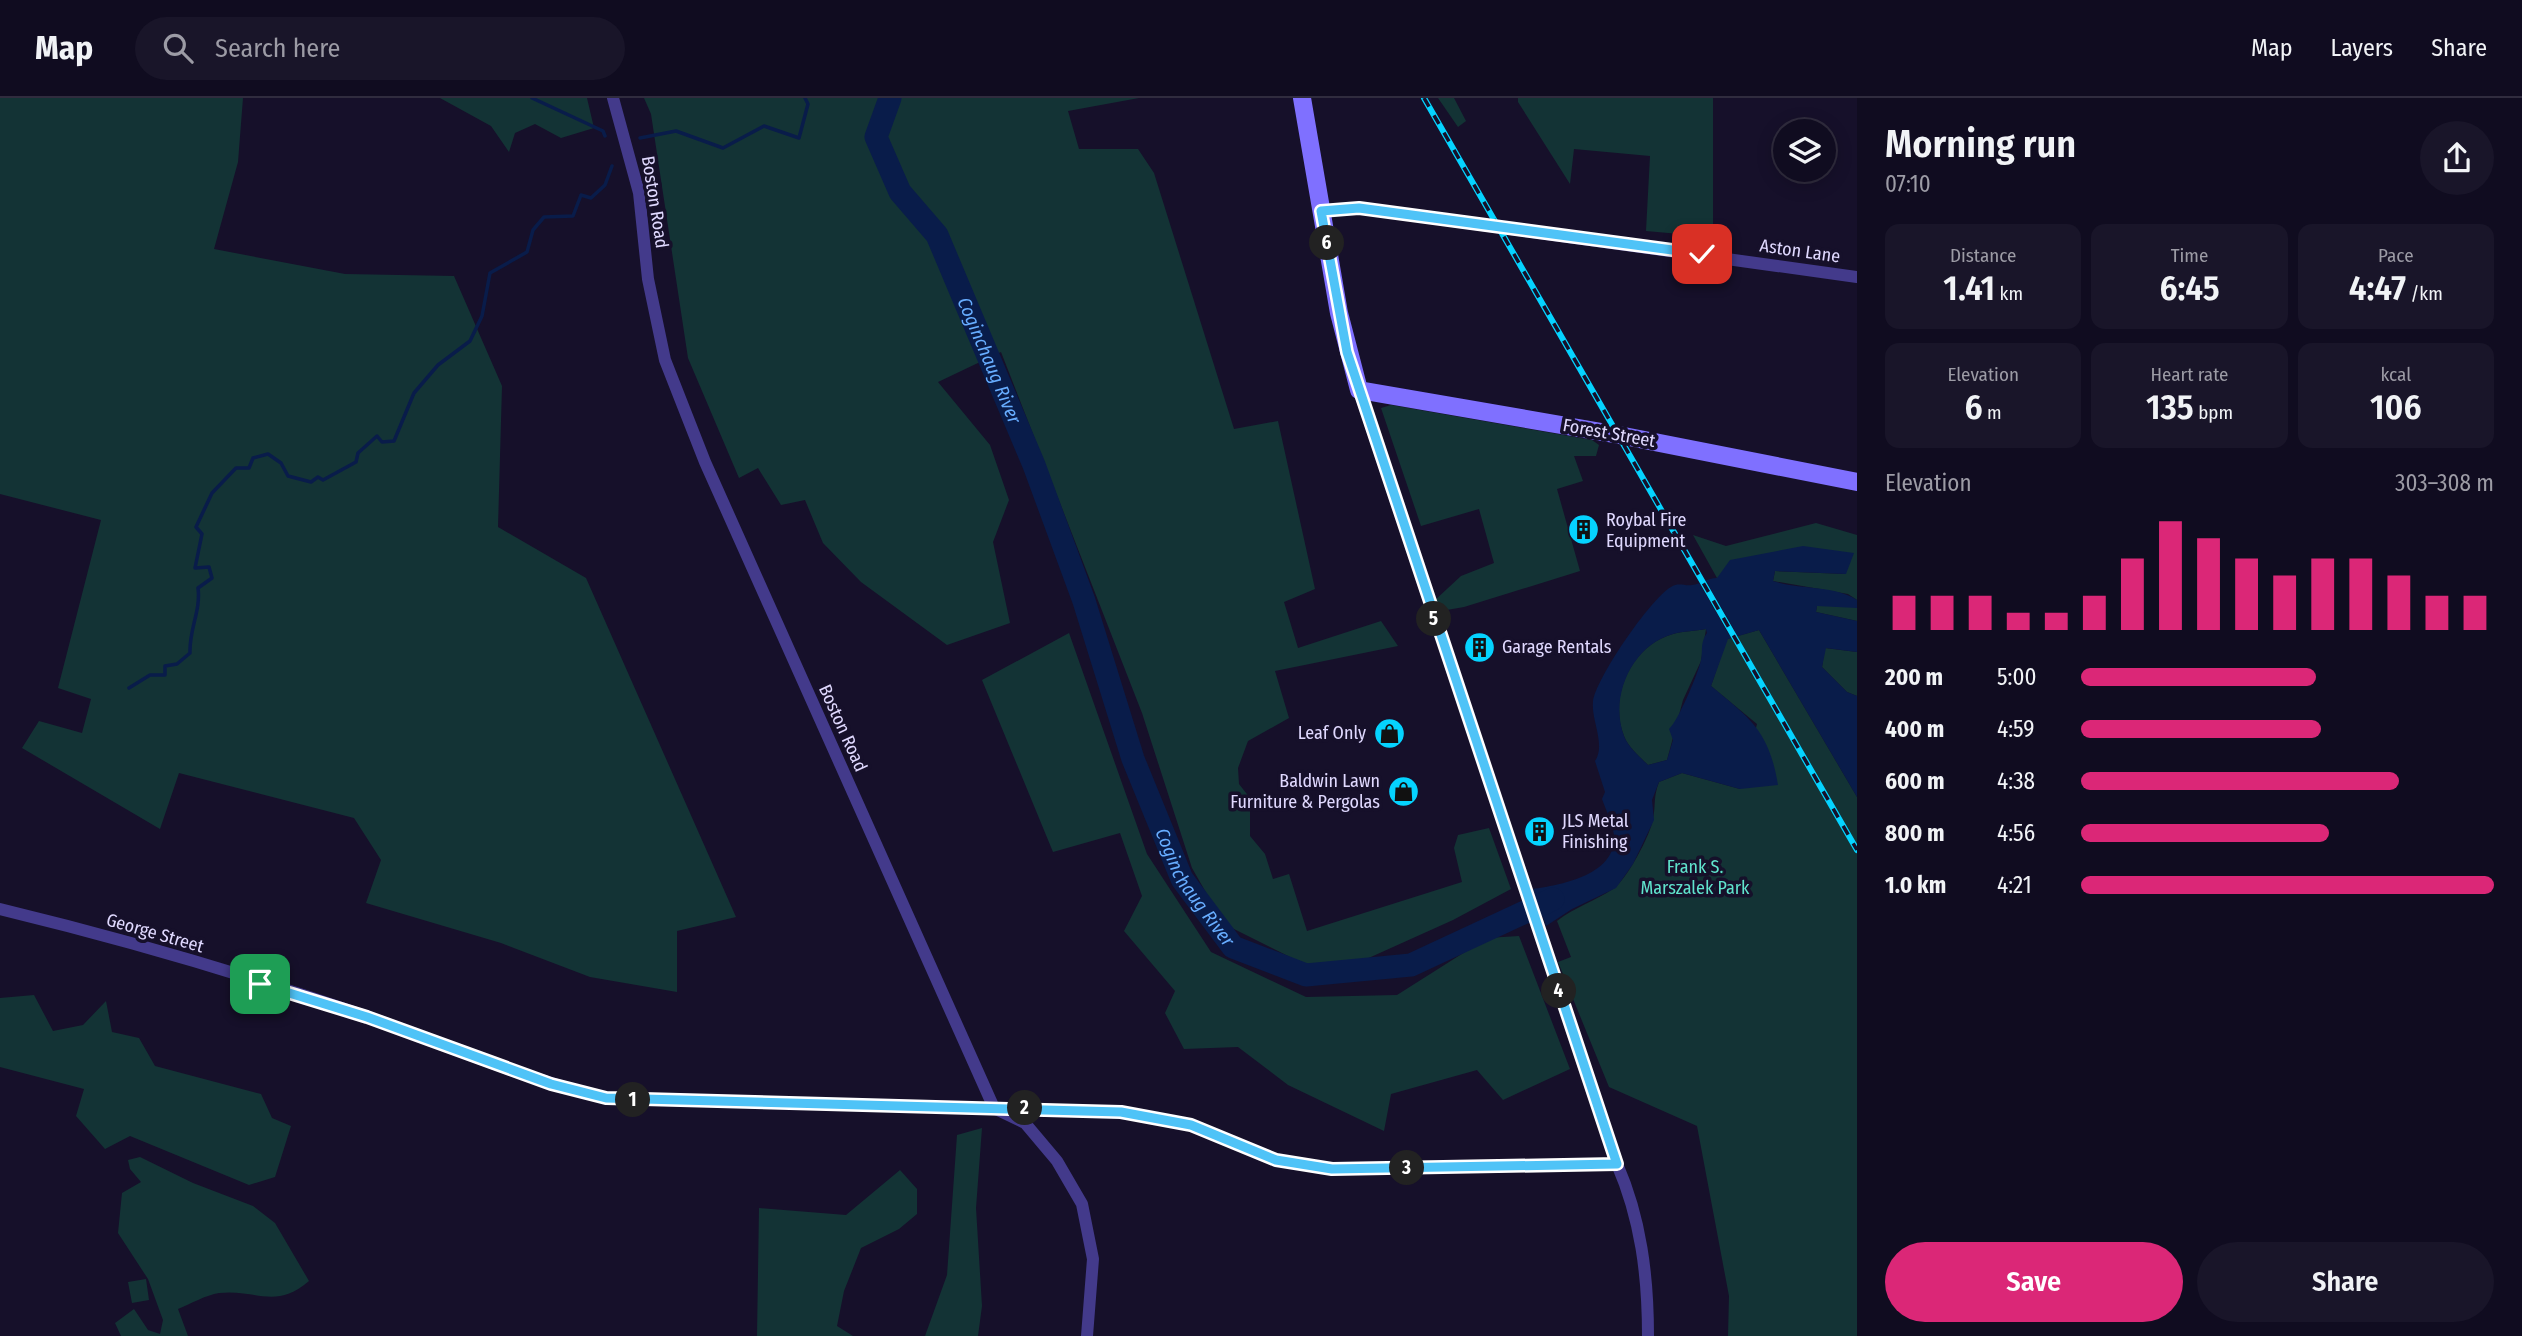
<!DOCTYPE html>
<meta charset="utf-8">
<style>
:root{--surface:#100c20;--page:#191529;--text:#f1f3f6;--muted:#9c9ba5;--line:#302c3e;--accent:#db2777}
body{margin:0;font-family:"Fira Sans Condensed",sans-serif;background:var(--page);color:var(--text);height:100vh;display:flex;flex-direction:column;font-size:26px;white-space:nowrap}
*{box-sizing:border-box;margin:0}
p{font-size:23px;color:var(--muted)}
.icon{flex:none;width:38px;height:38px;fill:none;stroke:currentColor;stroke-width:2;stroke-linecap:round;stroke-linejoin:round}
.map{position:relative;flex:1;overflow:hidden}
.sheet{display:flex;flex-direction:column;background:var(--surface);width:665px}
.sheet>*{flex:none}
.fabs{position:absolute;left:1773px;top:21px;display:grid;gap:14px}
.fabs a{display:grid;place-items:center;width:63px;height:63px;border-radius:50%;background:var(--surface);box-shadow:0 4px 18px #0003,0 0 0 2px var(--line);font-size:35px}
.pin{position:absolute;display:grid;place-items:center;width:60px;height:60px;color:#fff;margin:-30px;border-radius:14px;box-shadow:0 4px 10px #0006}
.km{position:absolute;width:35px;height:35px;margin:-18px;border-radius:50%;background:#222;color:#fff;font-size:19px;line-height:35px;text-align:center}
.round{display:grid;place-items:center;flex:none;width:74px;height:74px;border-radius:37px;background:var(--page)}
.headline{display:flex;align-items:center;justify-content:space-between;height:119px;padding:0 28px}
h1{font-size:38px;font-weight:600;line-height:52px}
.stats{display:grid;grid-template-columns:repeat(3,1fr);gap:10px;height:119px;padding:7px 28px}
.stats div{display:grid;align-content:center;border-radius:14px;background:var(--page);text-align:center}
.stats b{font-size:35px;font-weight:600}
.stats small{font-size:19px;font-weight:400}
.stats p{font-size:19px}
.chart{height:196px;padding:14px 28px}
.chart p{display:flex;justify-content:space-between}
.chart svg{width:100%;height:126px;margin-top:7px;stroke:var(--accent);stroke-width:6}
.action{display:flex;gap:14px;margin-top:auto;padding:14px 28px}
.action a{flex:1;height:80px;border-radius:42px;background:var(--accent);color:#fff;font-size:28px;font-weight:600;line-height:80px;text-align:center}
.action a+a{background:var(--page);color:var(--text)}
ul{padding:0 28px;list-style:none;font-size:23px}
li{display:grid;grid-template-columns:112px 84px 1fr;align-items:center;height:52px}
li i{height:18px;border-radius:9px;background:var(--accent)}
header{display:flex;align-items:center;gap:42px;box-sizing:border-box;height:98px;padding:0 35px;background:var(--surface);border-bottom:2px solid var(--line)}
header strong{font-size:33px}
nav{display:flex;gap:38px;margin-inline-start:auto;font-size:24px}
.search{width:490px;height:63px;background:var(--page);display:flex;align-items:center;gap:18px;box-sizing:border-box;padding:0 24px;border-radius:38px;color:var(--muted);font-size:26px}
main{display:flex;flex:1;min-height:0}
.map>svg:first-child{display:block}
.green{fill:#133335}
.water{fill:#091c4a;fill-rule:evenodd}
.pier{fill:#16102a}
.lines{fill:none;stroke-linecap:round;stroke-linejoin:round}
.stream{stroke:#091c4a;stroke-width:3.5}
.river{stroke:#091c4a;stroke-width:23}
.street{stroke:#433a8b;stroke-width:12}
.secondary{stroke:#7f70ff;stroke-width:18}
.rail-casing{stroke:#05d3ff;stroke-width:6}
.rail{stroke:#16102a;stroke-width:3.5;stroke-dasharray:10;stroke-linecap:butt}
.route-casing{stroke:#fff;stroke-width:14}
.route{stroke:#4fc3f7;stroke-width:9}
.labels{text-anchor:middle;stroke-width:7;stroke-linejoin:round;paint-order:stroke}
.street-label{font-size:18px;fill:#e0d9ff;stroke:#16102a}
.poi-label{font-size:18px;fill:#e0d9ff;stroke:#16102a;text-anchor:start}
.park-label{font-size:18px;fill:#60e4cd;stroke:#16102a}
.water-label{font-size:19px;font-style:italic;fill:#67adff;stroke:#16102a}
</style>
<header>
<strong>Map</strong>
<div class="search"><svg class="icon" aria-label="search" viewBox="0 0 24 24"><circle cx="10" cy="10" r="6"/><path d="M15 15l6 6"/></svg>Search here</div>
<nav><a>Map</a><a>Layers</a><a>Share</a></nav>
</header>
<main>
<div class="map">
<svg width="1857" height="1238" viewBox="0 0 1857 1238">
<rect width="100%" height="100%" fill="#16102a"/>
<path class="green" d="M0,0H243L238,64L214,151L345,176L454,178L502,288L498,429L586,480L736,819L677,833V894L590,879L501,845L366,805L381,762L354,720L179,675L160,731L22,650L39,623L82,635L91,601L58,590L101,422L0,396Z
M440,0H587L594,30L561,40L535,26L515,35L509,54L491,28Z
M644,0H1139L1068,13L1079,51H1138L1154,75L1234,331L1278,323L1315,491L1284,504L1298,550L1381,523L1398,548L1275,573L1289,620L1248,643L1238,670L1239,686L1250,700V738L1265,756L1273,781L1289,776L1307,833L1462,784L1454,750L1458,737L1489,730L1511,791L1453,822L1362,863L1308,868L1224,826L1192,770L1142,615L1001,254L938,284L990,347L1009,402L993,444L1010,525L947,547L861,484L823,445L805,402L781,407L758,370L739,380L688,260L651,16Z
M1438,0H1454L1466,23L1458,29Z
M1518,0H1713V139L1646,133L1650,58L1574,51L1570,86L1518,4Z
M1391,307L1592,342L1599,347L1596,358H1574L1583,383L1557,391L1580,473L1464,509L1441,513L1434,503L1461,478L1494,465L1479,411L1421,428L1381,310Z
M1816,425L1857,437V502L1848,496L1773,483L1775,473L1845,476L1853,456L1717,480L1693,437L1726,448Z
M1817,508H1853L1857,510V523L1816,514Z
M1706,531L1701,563L1683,602L1667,662L1648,667C1640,659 1628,649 1624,638C1608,599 1632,547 1673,536C1683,533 1695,533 1706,531Z
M1759,532L1857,699V1238H1728L1729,1198L1697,1028L1609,989L1558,864L1571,859L1557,823C1575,809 1595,803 1613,791C1626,783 1651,736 1653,721C1656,706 1653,700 1659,684L1682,675L1740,691L1757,626L1711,588L1727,541Z
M1069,535L1147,756L1211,854L1306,899L1397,897L1487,840L1519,838L1570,971L1503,1002L1477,972L1391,996L1384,1033L1288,987L1238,949L1184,951L1165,915L1175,893L1124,833L1142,798L1120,735L1053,754L982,582Z
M1825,550L1857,554V598L1847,594L1822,569Z
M34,897L53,933L83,927L106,903L112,934L139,940L155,968L261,996L272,1020L291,1028L275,1079L249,1087L130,1038L105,1051L76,1018L84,991L0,969V900Z
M982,1030L976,1110L982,1208L978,1238H925L947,1177L957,1037Z
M140,1059L193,1085L253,1108L275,1125L309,1183C275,1212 257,1191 219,1195C206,1197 190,1206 178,1211L188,1238H121L115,1225L134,1211L148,1232L160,1236L163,1222L148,1181L118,1135L122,1095L141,1084L130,1071L128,1062Z
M900,1072L917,1091V1116L899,1131L861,1150L844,1193L837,1228L853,1238H757L759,1110L846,1117Z
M146,1181L149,1202L132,1205L128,1184Z"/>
<path class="water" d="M1803,448L1854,455L1846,476L1775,473L1773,483C1799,492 1834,487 1857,502V510L1817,508L1816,514L1857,523V554L1826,550L1822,569L1847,594L1857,598V699L1759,532L1728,541L1711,588C1751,621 1769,633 1778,687L1740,691L1682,675L1659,684L1652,702L1654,722L1633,766L1616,790L1572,811L1546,828L1533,791C1560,787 1610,778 1614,744C1616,732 1606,713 1602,701L1605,694L1595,663C1606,647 1591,622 1593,604C1595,582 1650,501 1671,489C1678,484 1684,488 1692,487C1701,486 1707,480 1717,480L1730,462ZM1706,531L1707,535C1699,546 1704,554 1700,566C1696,580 1678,623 1669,631L1673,642L1667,662L1648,667C1640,659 1628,649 1624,638C1609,599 1632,547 1673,536C1683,533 1695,533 1706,531Z"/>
<path class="pier" d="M1703,478L1735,533L1729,537L1697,481Z"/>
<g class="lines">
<path class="stream" d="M532,0L603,33L605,38
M640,40L676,33L723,50L764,28L799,40L808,6L805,0
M129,590L150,577H165V568L177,566L190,555C189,531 201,513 198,490L212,480L209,469L195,470L202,436L196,429L212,395L236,370H249L253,360L268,356L281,365L288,378L311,384L318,379L323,382L356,364L358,355L377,338L382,344L394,343L414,295L438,267L470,243L482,218L490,175L527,154L533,132L544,119L573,118L581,97L591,100L605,87L612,68"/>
<path class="river" id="s1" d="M890,0L876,39L900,94L937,137L1034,367L1084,503L1133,661L1182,781L1233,849L1306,877L1411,867L1553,801"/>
<path class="street" d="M613,0L639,95L648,181L665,262L705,364L994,1010L1025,1025L1057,1063L1082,1106L1093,1161L1087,1238
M1321,113L1359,110L1857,179
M1359,292L1617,1066C1641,1121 1648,1178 1648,1238
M0,811C124,841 248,877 368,919C447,947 524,981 605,1000L1121,1014L1191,1027L1276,1062L1332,1071L1617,1066"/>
<path class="secondary" d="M1302,0L1339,215L1359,292L1619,337L1857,384"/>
<defs>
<path id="rail" d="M1424,0L1857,752"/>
</defs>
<use href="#rail" class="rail-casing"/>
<use href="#rail" class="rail"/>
</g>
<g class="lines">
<defs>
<path id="route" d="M260,886L367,919L551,986L606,1000L1121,1014L1191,1027L1276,1062L1332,1071L1617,1066L1347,254L1321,113L1359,110L1702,156"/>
</defs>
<use href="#route" class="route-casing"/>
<use href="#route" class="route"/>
</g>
<defs>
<symbol id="building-disc" viewBox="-11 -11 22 22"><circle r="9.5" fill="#05d3ff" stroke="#16102a"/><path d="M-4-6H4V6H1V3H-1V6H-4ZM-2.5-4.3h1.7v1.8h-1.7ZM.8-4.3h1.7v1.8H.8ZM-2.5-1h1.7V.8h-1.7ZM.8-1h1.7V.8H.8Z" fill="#111"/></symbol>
<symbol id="shop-disc" viewBox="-11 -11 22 22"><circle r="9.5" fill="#05d3ff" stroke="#16102a"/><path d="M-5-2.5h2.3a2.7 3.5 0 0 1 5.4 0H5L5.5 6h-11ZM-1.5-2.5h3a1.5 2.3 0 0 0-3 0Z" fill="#111"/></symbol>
</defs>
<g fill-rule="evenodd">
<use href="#building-disc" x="1566" y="414" width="35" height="35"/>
<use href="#building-disc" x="1462" y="532" width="35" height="35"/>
<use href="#shop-disc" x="1372" y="618" width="35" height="35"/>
<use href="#shop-disc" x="1386" y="676" width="35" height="35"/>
<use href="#building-disc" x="1522" y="716" width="35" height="35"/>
</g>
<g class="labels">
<g class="street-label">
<text transform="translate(655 104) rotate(81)" y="6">Boston Road</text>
<text transform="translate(1800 153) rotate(8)" y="6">Aston Lane</text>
<text transform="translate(1609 335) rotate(10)" y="6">Forest Street</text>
<text transform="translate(843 630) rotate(66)" y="6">Boston Road</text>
<text transform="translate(155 835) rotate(16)" y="6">George Street</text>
</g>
<g class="poi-label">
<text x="1606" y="428">Roybal Fire<tspan x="1606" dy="21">Equipment</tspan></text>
<text x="1502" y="555">Garage Rentals</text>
<text x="1366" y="641" text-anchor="end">Leaf Only</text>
<text x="1380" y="689" text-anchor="end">Baldwin Lawn<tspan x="1380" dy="21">Furniture &amp; Pergolas</tspan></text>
<text x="1562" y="729">JLS Metal<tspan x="1562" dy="21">Finishing</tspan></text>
</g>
<g class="park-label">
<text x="1695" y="775">Frank S.<tspan x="1695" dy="21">Marszalek Park</tspan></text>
</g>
<g class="water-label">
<text dy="7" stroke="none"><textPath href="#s1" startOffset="294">Coginchaug River</textPath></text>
<text dy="7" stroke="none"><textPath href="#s1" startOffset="861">Coginchaug River</textPath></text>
</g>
</g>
</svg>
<div class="fabs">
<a><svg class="icon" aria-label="layers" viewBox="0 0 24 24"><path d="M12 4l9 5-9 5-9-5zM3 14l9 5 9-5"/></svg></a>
</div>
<div class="pin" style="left:260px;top:886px;background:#1e9e55"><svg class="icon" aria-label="arrive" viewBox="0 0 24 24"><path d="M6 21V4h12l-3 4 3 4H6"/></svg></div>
<div class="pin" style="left:1702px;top:156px;background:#d93025"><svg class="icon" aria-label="check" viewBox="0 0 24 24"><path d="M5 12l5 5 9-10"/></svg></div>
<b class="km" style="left:633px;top:1002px">1</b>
<b class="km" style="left:1025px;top:1010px">2</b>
<b class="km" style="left:1407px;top:1070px">3</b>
<b class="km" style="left:1559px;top:893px">4</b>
<b class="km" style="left:1434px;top:521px">5</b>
<b class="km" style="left:1327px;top:145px">6</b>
</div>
<section class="sheet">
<div class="headline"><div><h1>Morning run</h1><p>07:10</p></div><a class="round"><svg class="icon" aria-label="share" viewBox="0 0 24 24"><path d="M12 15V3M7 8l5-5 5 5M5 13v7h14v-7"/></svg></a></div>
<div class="stats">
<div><p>Distance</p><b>1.41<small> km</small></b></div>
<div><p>Time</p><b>6:45</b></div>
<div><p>Pace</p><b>4:47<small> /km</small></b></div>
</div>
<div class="stats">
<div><p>Elevation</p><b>6<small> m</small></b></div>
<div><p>Heart rate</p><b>135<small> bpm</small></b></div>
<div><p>kcal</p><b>106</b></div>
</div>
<div class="chart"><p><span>Elevation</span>303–308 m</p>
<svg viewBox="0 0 160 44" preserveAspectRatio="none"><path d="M5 44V32M15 44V32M25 44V32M35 44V38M45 44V38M55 44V32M65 44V19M75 44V6M85 44V12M95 44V19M105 44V25M115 44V19M125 44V19M135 44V25M145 44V32M155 44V32"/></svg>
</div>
<ul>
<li><b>200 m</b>5:00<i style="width:57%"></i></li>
<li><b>400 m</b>4:59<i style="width:58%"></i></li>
<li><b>600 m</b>4:38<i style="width:77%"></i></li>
<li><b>800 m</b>4:56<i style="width:60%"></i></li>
<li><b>1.0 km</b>4:21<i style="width:100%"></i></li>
</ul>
<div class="action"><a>Save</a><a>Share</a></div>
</section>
</main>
